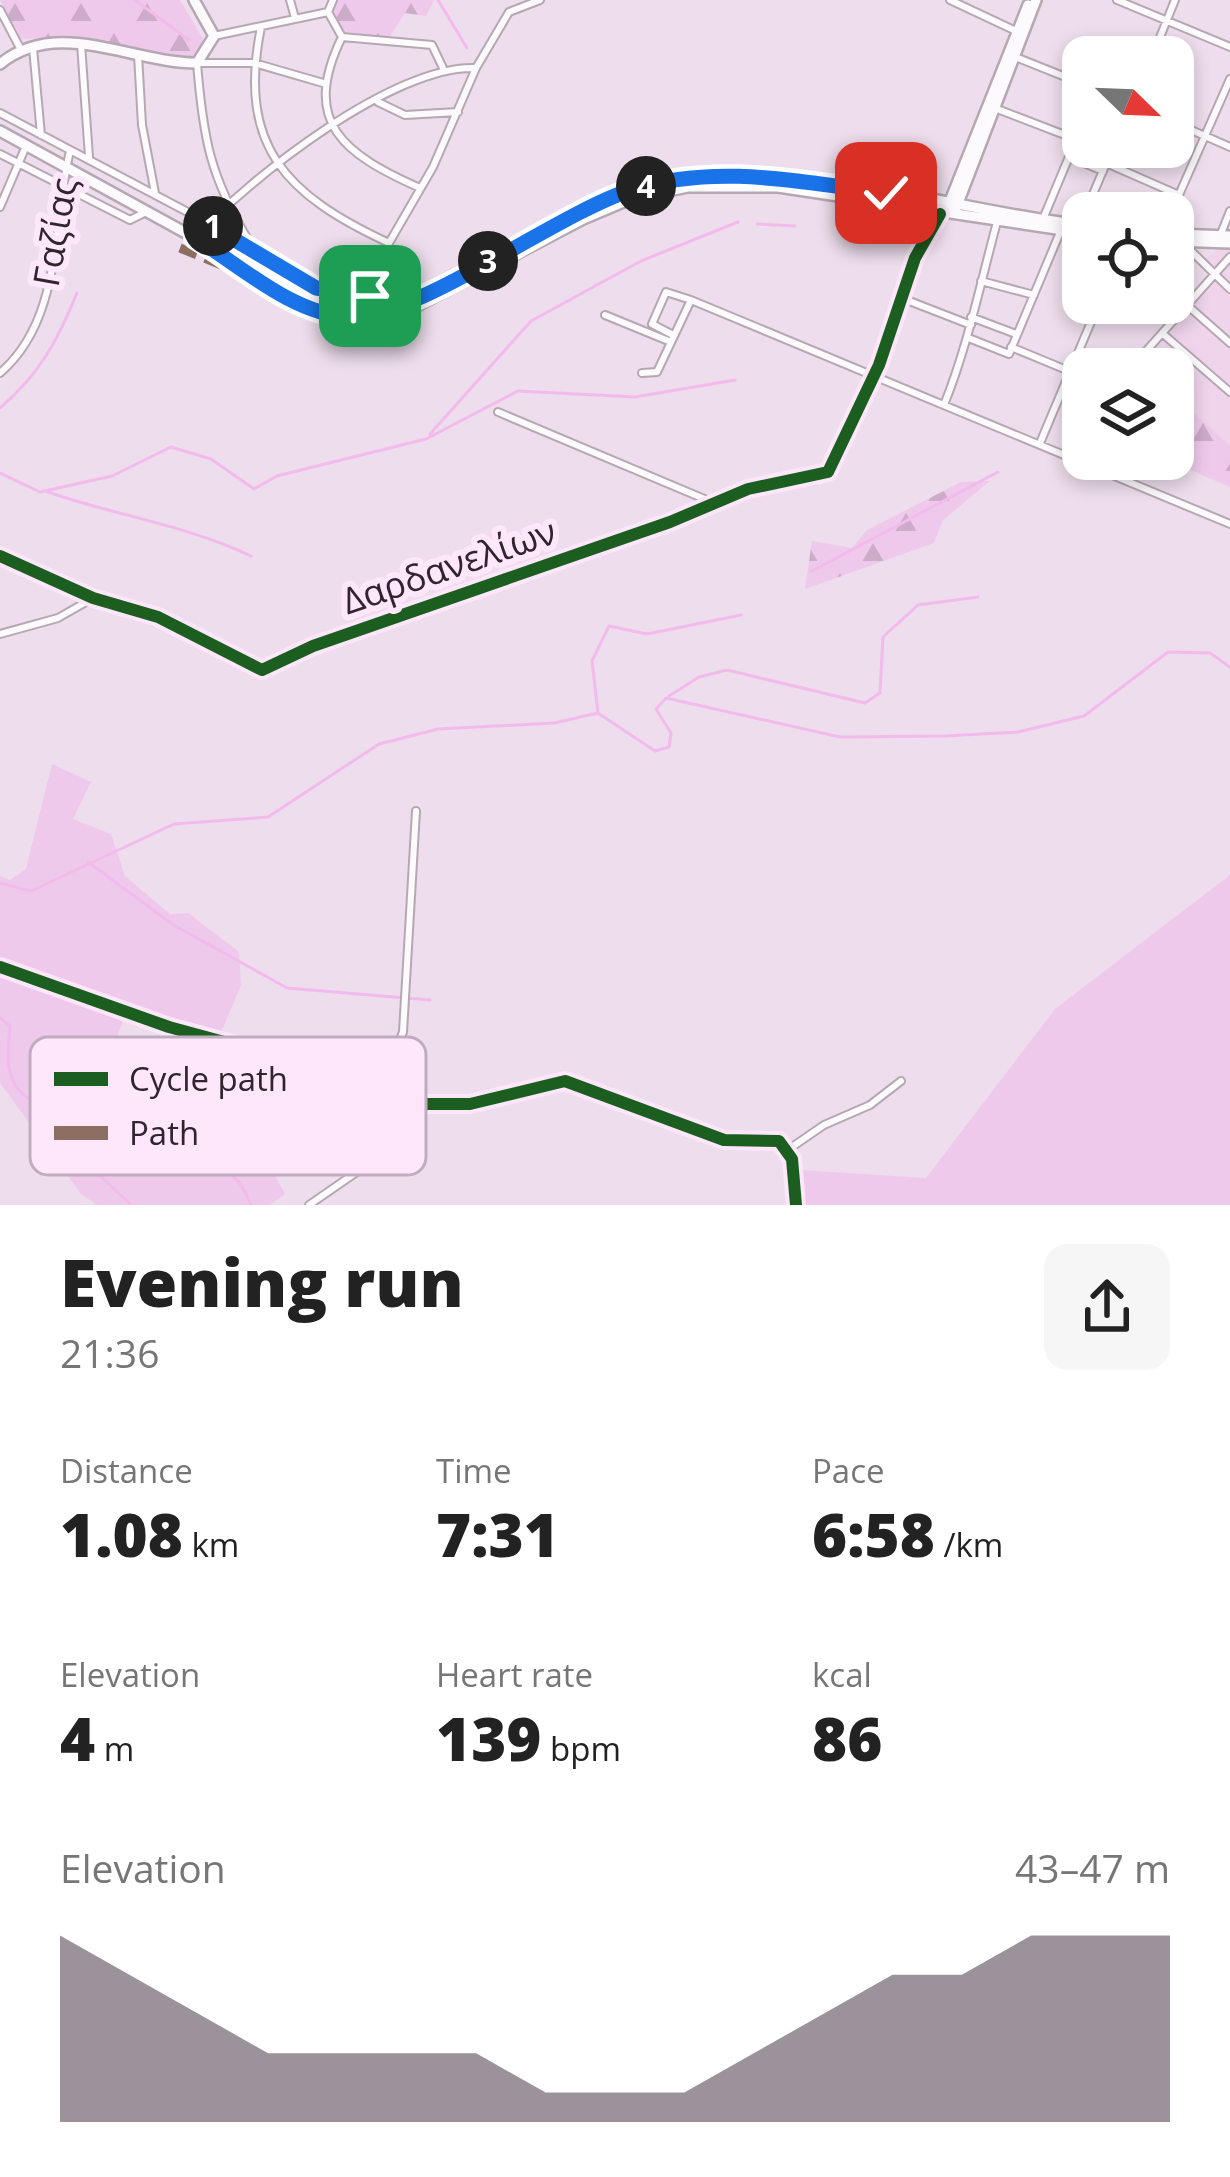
<!DOCTYPE html>
<meta charset="utf-8">
<style>
:root{--surface:#fff;--page:#f6f6f6;--text:#222;--muted:#767676;--accent:#726571}
body{margin:0;font-family:"Open Sans",sans-serif;background:var(--page);color:var(--text);height:100vh;display:flex;flex-direction:column;font-size:45px;white-space:nowrap}
*{box-sizing:border-box;margin:0}
p{font-size:39px;color:var(--muted)}
.icon{flex:none;width:66px;height:66px;fill:none;stroke:currentColor;stroke-width:2;stroke-linecap:round;stroke-linejoin:round}
.map{position:relative;height:1205px;overflow:hidden}
.side{display:flex;flex-direction:column;background:var(--surface);flex:1}
.side>*{flex:none}
.needle{width:78px;rotate:113deg}
.buttons{position:absolute;left:1062px;top:36px;display:grid;gap:24px}
.buttons a{display:grid;place-items:center;width:132px;height:132px;border-radius:24px;background:var(--surface);box-shadow:0 6px 18px #0003;font-size:60px}
.pin{position:absolute;display:grid;place-items:center;width:102px;height:102px;color:#fff;margin:-51px;border-radius:24px;box-shadow:0 6px 18px #0006}
.km{position:absolute;width:60px;height:60px;margin:-30px;border-radius:50%;background:#222;color:#fff;font-size:33px;line-height:60px;text-align:center}
.round{display:grid;place-items:center;flex:none;width:126px;height:126px;border-radius:24px;background:var(--page)}
.summary{display:flex;align-items:center;justify-content:space-between;height:204px;padding:0 60px}
h1{font-size:66px;font-weight:800;line-height:90px}
.figures{display:grid;grid-template-columns:repeat(3,1fr);gap:18px;height:204px;padding:12px 60px}
.figures div{display:grid;align-content:center}
.figures b{font-size:60px;font-weight:800}
.figures small{font-size:33px;font-weight:400}
.figures p{font-size:33px}
.chart{height:336px;padding:24px 60px}
.chart p{display:flex;justify-content:space-between}
.chart svg{width:100%;height:216px;margin-top:12px;fill:var(--accent);opacity:.7}
.map>svg:first-child{display:block}
.built{fill:#efd4eb}
.grass{fill:#efc9eb}
.forest{fill:url(#forest-firs)}
.lines{fill:none;stroke-linecap:round;stroke-linejoin:round}
.stream{stroke:#f3baed;stroke-width:3}
.street-casing{stroke:#b5a8b3;stroke-width:10}
.secondary-casing{stroke:#b5a8b3;stroke-width:14}
.street{stroke:#fcfafc;stroke-width:6}
.secondary{stroke:#fcfafc;stroke-width:9}
.quiet{stroke:#8d6e63;stroke-width:9;stroke-dasharray:18 9;stroke-linecap:butt}
.cycleway-casing{stroke:#fee6fb;stroke-width:20}
.cycleway{stroke:#1b5e20;stroke-width:12}
.route-casing{stroke:#fff;stroke-width:24}
.route{stroke:#1a73e8;stroke-width:15}
.labels{text-anchor:middle;stroke-width:12;stroke-linejoin:round;paint-order:stroke}
.street-label{font-size:36px;fill:#30252f;stroke:#fee6fb}
.key{fill:#fee6fb;stroke:#c0acbe;stroke-width:3}
.key-label{font-size:33px;fill:#30252f}
</style>
<div class="map">
<svg width="1230" height="1205" viewBox="0 0 1230 1205">
<defs>
<pattern id="forest-firs" width="22" height="20" patternUnits="userSpaceOnUse" patternTransform="scale(3)"><rect width="22" height="20" fill="#efc9eb"/><path d="M5 1l3.5 6h-7zM16 11l3.5 6h-7z" fill="#cdacca"/></pattern>
</defs>
<rect width="100%" height="100%" fill="#eeddec"/>
<path class="built" d="M1230,246V446L1173,397V369H1141L1132,361L1209,275L1200,265L1218,248Z"/>
<path class="grass" d="M52,764L91,782L73,819L111,834L125,876L170,914L188,913L239,952L241,985L220,1035L127,1012L106,1063L107,1080L125,1089L166,1093L245,1135L220,1139L185,1125L182,1142L192,1155L239,1150L267,1160L285,1194L270,1205H97L81,1194L0,1083V876L10,880L26,869Z
M1230,875V1205H789L784,1169L926,1178L1055,1009Z"/>
<path class="forest" d="M0,0H180L203,39L200,50L187,59L76,37L19,39Z
M333,0H434L426,16L405,13L388,39H350L327,10Z
M1180,400L1230,446V487L1165,459H1173V406Z
M990,481L943,520L934,543L805,589L812,541L852,548L867,530L961,482Z"/>
<g class="lines">
<path class="stream" d="M135,0L189,40
M438,0L467,48
M757,224L795,226
M0,408C39,375 58,340 77,293
M430,434L531,321L641,261L738,222
M0,473L40,492L112,476L171,447L211,459L254,489L277,476L426,439L518,391L635,397L735,380
M48,492C117,516 186,525 251,556
M812,571L998,472
M669,696L699,677L727,670L865,703L880,693L883,637L918,605L978,597
M598,713L592,661L609,626L647,634L741,615
M88,862L172,924L287,988L430,1000
M0,883L31,891L174,824L268,817L379,744L438,729L554,723L598,713L655,751L669,747L671,733L656,709L666,698L840,737L945,736L1018,732L1084,716L1168,652L1210,653L1230,667
M0,1018L10,1026C7,1060 3,1090 41,1105L96,1091L113,1110L159,1108L168,1116L169,1162C213,1174 231,1155 251,1205
M45,1107L64,1118L69,1146L131,1205"/>
<defs>
<path id="street" d="M290,0L295,18
M950,0L1016,31
M1117,0L1230,47
M0,10L20,48
M328,12L342,37
M328,12L333,0
M261,27C237,147 286,195 389,243
M214,36L328,12
M342,37C300,123 344,154 420,188
M342,37L432,45L443,68
M81,44L89,157
M33,48L41,135
M138,55L142,125L155,193
M1013,56L1083,84
M1152,57L1175,0
M378,102L405,115L458,112
M992,107L1083,142
M0,113L252,246L316,288L343,295L379,293L389,243L433,167L476,68L509,12L540,0
M1173,122L1230,147
M1095,147L1110,153
M0,154L130,220L146,212
M1069,157L1103,171
M1106,163L1179,195
M0,207L26,146
M1085,213L1113,147
M1171,213L1230,79
M1043,219L1076,140
M1220,236L1230,211
M195,238C248,179 395,64 476,68
M1182,242L1230,289
M250,243C210,177 203,138 197,63H254L323,83
M981,281L1034,295
M899,297L971,325
M1187,305L1230,343
M605,315L671,342
M971,317L1016,334
M1162,333L1230,392
M673,335L652,324L666,292L691,300
M971,339L1009,354L1061,230
M1011,347L1069,371
M1139,359L1230,257
M0,373C63,319 52,224 70,151
M642,373L657,372L691,300L1230,524
M944,405C968,345 980,285 997,222
M498,412L714,503
M1040,443L1099,303
M0,556L93,598L158,617L262,670L313,646L670,522L748,489L828,472L879,365L915,258L940,214
M0,634L58,618L93,598
M0,967L169,1027L301,1063L401,1104H470L565,1081L724,1140L779,1141L792,1159L796,1205
M378,1093L403,1032L416,811
M789,1149L824,1125L870,1105L901,1081
M309,1205L364,1167L403,1122L401,1104"/>
<path id="secondary" d="M0,64C58,17 131,63 197,63L214,36L194,0
M0,131L195,238L284,295L345,317L413,308L583,219L633,198L688,187H778L1083,233
M948,206L1028,5
M955,211L1036,0
M1173,234L1230,236
M1173,241L1230,243
M375,313C461,278 543,219 630,190C767,145 943,210 1083,225"/>
</defs>
<use href="#street" class="street-casing"/>
<use href="#secondary" class="secondary-casing"/>
<use href="#street" class="street"/>
<use href="#secondary" class="secondary"/>
<path class="quiet" d="M180,248L246,275"/>
<defs>
<path id="cycleway" d="M0,556L93,598L158,617L262,670L313,646L670,522L748,489L828,472L879,365L915,258L940,214
M0,967L169,1027L301,1063L401,1104H470L565,1081L724,1140L779,1141L792,1159L796,1205"/>
</defs>
<use href="#cycleway" class="cycleway-casing"/>
<use href="#cycleway" class="cycleway"/>
</g>
<g class="lines">
<defs>
<path id="route" d="M370,296L316,288L208,224L195,238C241,266 292,314 348,317C413,321 558,213 631,190C716,163 800,182 886,193"/>
</defs>
<use href="#route" class="route-casing"/>
<use href="#route" class="route"/>
</g>
<g class="labels">
<g class="street-label">
<text transform="translate(55 232) rotate(-80)" y="13">Γαζίας</text>
<text transform="translate(449 566) rotate(-19)" y="13">Δαρδανελίων</text>
</g>
</g>
<rect x="30" y="1037" width="396" height="138" rx="18" class="key"/>
<rect x="54" y="1072" width="54" height="14" fill="#1b5e20"/>
<rect x="54" y="1126" width="54" height="14" fill="#8d6e63"/>
<g class="key-label">
<text x="129" y="1091">Cycle path</text>
<text x="129" y="1145">Path</text>
</g>
</svg>
<div class="buttons">
<a><svg class="needle" viewBox="-14 -14 28 28"><path d="M0-13l5 13h-10z" fill="#e53935"/><path d="M0 13l5-13h-10z" fill="#767676"/></svg></a>
<a><svg class="icon" aria-label="locate" viewBox="0 0 24 24"><circle cx="12" cy="12" r="6"/><path d="M12 2v4M12 18v4M2 12h4M18 12h4"/></svg></a>
<a><svg class="icon" aria-label="layers" viewBox="0 0 24 24"><path d="M12 4l9 5-9 5-9-5zM3 14l9 5 9-5"/></svg></a>
</div>
<div class="pin" style="left:370px;top:296px;background:#1e9e55"><svg class="icon" aria-label="arrive" viewBox="0 0 24 24"><path d="M6 21V4h12l-3 4 3 4H6"/></svg></div>
<div class="pin" style="left:886px;top:193px;background:#d93025"><svg class="icon" aria-label="check" viewBox="0 0 24 24"><path d="M5 12l5 5 9-10"/></svg></div>
<b class="km" style="left:213px;top:226px">1</b>
<b class="km" style="left:488px;top:261px">3</b>
<b class="km" style="left:646px;top:186px">4</b>
</div>
<section class="side">
<div class="summary"><div><h1>Evening run</h1><p>21:36</p></div><a class="round"><svg class="icon" aria-label="share" viewBox="0 0 24 24"><path d="M12 15V3M7 8l5-5 5 5M5 13v7h14v-7"/></svg></a></div>
<div class="figures">
<div><p>Distance</p><b>1.08<small> km</small></b></div>
<div><p>Time</p><b>7:31</b></div>
<div><p>Pace</p><b>6:58<small> /km</small></b></div>
</div>
<div class="figures">
<div><p>Elevation</p><b>4<small> m</small></b></div>
<div><p>Heart rate</p><b>139<small> bpm</small></b></div>
<div><p>kcal</p><b>86</b></div>
</div>
<div class="chart"><p><span>Elevation</span>43–47 m</p>
<svg viewBox="0 0 160 44" preserveAspectRatio="none"><path d="M0 44V6L10 14L20 22L30 30L40 30L50 30L60 30L70 38L80 38L90 38L100 30L110 22L120 14L130 14L140 6L150 6L160 6V44z"/></svg>
</div>
</section>
